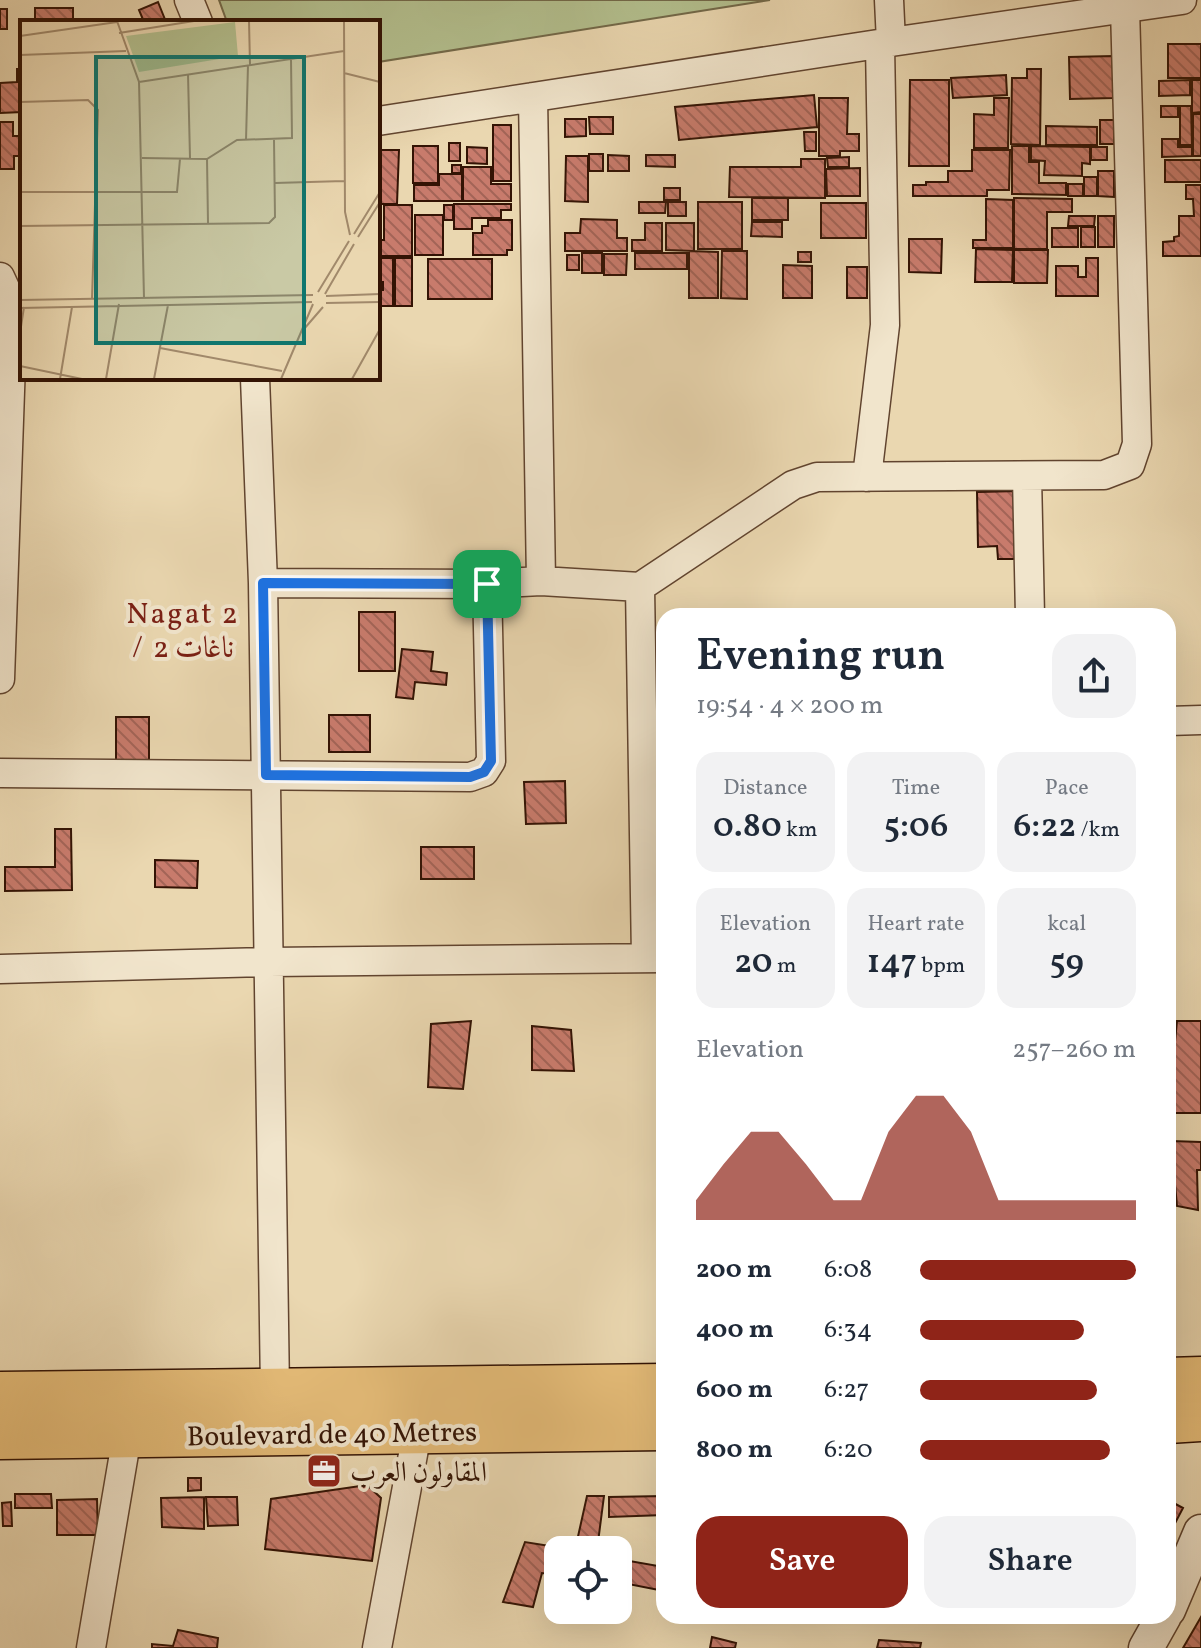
<!DOCTYPE html>
<meta charset="utf-8">
<style>
:root{--surface:#fff;--page:#f2f2f3;--text:#1f2937;--muted:#747a83;--accent:#8f2418}
body{margin:0;font-family:Vollkorn,Amiri,serif;background:var(--page);color:var(--text);height:100vh;display:flex;flex-direction:column;font-size:30px;white-space:nowrap}
*{box-sizing:border-box;margin:0}
p{font-size:26px;color:var(--muted)}
.icon{flex:none;width:44px;height:44px;fill:none;stroke:currentColor;stroke-width:2;stroke-linecap:round;stroke-linejoin:round}
.map{position:relative;flex:1;overflow:hidden}
.sheet{position:absolute;left:656px;top:608px;width:520px;height:1016px;display:flex;flex-direction:column;background:var(--surface);border-radius:24px;box-shadow:0 8px 32px #0002}
.sheet>*{flex:none}
.buttons{position:absolute;left:544px;top:1536px;display:grid;gap:16px}
.buttons a{display:grid;place-items:center;width:88px;height:88px;border-radius:16px;background:var(--surface);box-shadow:0 8px 32px #0002;font-size:40px}
.pin{position:absolute;display:grid;place-items:center;width:68px;height:68px;color:#fff;margin:-34px;border-radius:16px;box-shadow:0 4px 12px #0006}
.round{display:grid;place-items:center;flex:none;width:84px;height:84px;border-radius:24px;background:var(--page)}
.headline{display:flex;align-items:center;justify-content:space-between;height:136px;padding:0 40px}
h1{font-size:44px;font-weight:600;line-height:60px}
.metrics{display:grid;grid-template-columns:repeat(3,1fr);gap:12px;height:136px;padding:8px 40px}
.metrics div{display:grid;align-content:center;border-radius:20px;background:var(--page);text-align:center}
.metrics b{font-size:34px;font-weight:600}
.metrics small{font-size:22px;font-weight:400}
.metrics p{font-size:22px}
.chart{height:224px;padding:16px 40px}
.chart p{display:flex;justify-content:space-between}
.chart svg{width:100%;height:144px;margin-top:8px;fill:var(--accent);opacity:.7}
.primary-button{display:flex;gap:16px;margin-top:auto;padding:16px 40px}
.primary-button a{flex:1;height:92px;border-radius:24px;background:var(--accent);color:#fff;font-size:32px;font-weight:600;line-height:92px;text-align:center}
.primary-button a+a{background:var(--page);color:var(--text)}
ul{padding:0 40px;list-style:none;font-size:26px}
li{display:grid;grid-template-columns:128px 96px 1fr;align-items:center;height:60px}
li i{height:20px;border-radius:10px;background:var(--accent)}
.map>svg:first-child{display:block}
.garden{fill:#b3bf8e;stroke:#736949;stroke-width:2}
.building{fill:url(#building-back-hatch);stroke:#331304;stroke-width:2}
.lines{fill:none;stroke-linecap:round;stroke-linejoin:round}
.minor-casing{stroke:#61442f;stroke-width:31}
.tertiary-casing{stroke:#61442f;stroke-width:37}
.primary-casing{stroke:#331304;stroke-width:47}
.minor{stroke:#f1e5cc;stroke-width:28}
.tertiary{stroke:#f1e5cc;stroke-width:34}
.primary{stroke:#e5bc78;stroke-width:44}
.route-casing{stroke:#fff;stroke-width:16}
.route{stroke:#1a73e8;stroke-width:10}
.labels{text-anchor:middle;stroke-width:8;stroke-linejoin:round;paint-order:stroke}
.street-label{font-size:28px;fill:#331304;stroke:#f1e5cc}
.poi-label{font-size:28px;fill:#331304;stroke:#f1e5cc;text-anchor:start}
.neighbourhood-label{font-size:30px;letter-spacing:2px;fill:#7a1f14;stroke:#f1e5cc}
.inset-road{fill:none;stroke:#a1896b;stroke-width:2}
.view{fill:#0f766e;fill-opacity:0.15;stroke:#0f766e;stroke-width:4}
.inset-edge{fill:none;stroke:#331304;stroke-width:4}
</style>
<div class="map">
<svg width="1201" height="1648" viewBox="0 0 1201 1648">
<defs>
<pattern id="building-back-hatch" width="6" height="6" patternUnits="userSpaceOnUse" patternTransform="scale(2)"><rect width="6" height="6" fill="#c87b6c"/><path d="M-1 5l2 2M0 0l6 6M5-1l2 2" fill="none" stroke="#a36457"/></pattern>
</defs>
<rect width="100%" height="100%" fill="#ead7b0"/>
<filter id="stains"><feTurbulence type="fractalNoise" baseFrequency=".0025" numOctaves="4"/><feColorMatrix values="0 0 0 0 .2 0 0 0 0 .09 0 0 0 0 .02 0 0 0 .5 -.17"/></filter>
<radialGradient id="worn" r=".72"><stop offset=".6" stop-color="#630" stop-opacity="0"/><stop offset="1" stop-color="#630" stop-opacity=".3"/></radialGradient>
<path class="garden" d="M219,0H770L378,62V22H227Z"/>
<path class="building" d="M158,2L166,22H144L139,10Z
M35,8H73V22H35Z
M0,9H7V29H0Z
M1168,44H1201V78H1168Z
M1113,56V98L1070,99L1069,57Z
M17,69H22V112L0,113V83L17,82Z
M1027,69H1041L1040,145L1011,144L1012,78H1027Z
M1006,75L1007,95L953,98L951,78Z
M910,80H949V166H909Z
M1190,80V95L1159,96V81Z
M1192,80H1201V112L1192,113Z
M814,95L817,127L679,140L675,107Z
M819,98H848L847,134H859V151H840V156H819Z
M994,98H1009L1008,148H974V114L994,115Z
M1161,106H1178V117H1161Z
M1180,106H1191L1192,145H1180Z
M1193,114H1201V156H1193Z
M589,117H613V134H590Z
M565,119H586V136L565,137Z
M1100,120H1114V144H1100Z
M0,122H13V136H22V156H14V169H0Z
M493,125H511V181H493Z
M1046,126L1097,127V145H1046Z
M804,132H816V151H805Z
M1162,139H1178V147H1192V156L1162,157Z
M449,143H460V161H449Z
M413,146H438V183H413Z
M1012,146H1029V162H1039V183H1066V195L1012,194Z
M1031,146L1090,147V164L1082,163V176L1044,175L1045,161L1031,160Z
M467,147L487,148V164L467,163Z
M1091,147H1107V160H1091Z
M378,150H399L397,204H378Z
M972,150H1010L1009,190H987V196H913V185H926V182H948V171H972Z
M589,154H603V171H589Z
M608,155L629,156V171H608Z
M646,155H675V167L646,166Z
M566,156H588V202L565,201Z
M849,157V167H828L827,158Z
M801,159H825V198L729,197L730,167H801Z
M1165,160H1201V182H1165Z
M452,165H461V173H452Z
M463,167H491V184H511V201H463Z
M860,168V196H827L826,169Z
M1098,171H1114V197L1098,196Z
M19,174H22V208H19Z
M439,174H462V201H414V185H439Z
M1084,177H1097V196H1084Z
M1068,184H1083V196H1068Z
M1186,185H1201V256H1163V242L1174,241V237L1179,236V216H1194L1193,199H1186Z
M664,188H680V200H664Z
M752,198H788V220H752Z
M1014,198L1072,199V212H1047V249H1014Z
M986,199L1013,200V248H973V240H986Z
M639,202H666L665,213H639Z
M668,202H686V216H668Z
M698,202H742V249H698Z
M821,203H866V238H821Z
M454,204H511V210H501V218H472V229H454Z
M378,205H381V226H378Z
M384,205H412V256H379V240H384Z
M444,205H453V220H444Z
M415,215H443V255H415Z
M1069,216H1095L1094,226H1068Z
M1098,216H1114V247H1098Z
M581,219L617,220V238H627V251H565V233H580Z
M488,220H512V250H507V255H473V233H482V226H488Z
M752,222H782V237L751,236Z
M645,223H662V251H632V240H645Z
M666,223H694V251L666,250Z
M1081,227H1095V247H1081Z
M1052,228H1078V247H1052Z
M909,239H942L941,273L909,272Z
M976,249L1013,250L1012,282H975Z
M1014,250H1048L1047,283H1014Z
M689,251L718,252V298H689Z
M722,251H747V299L721,298Z
M798,252H811V262H798Z
M582,253H602V273H582Z
M635,253H687V269H635Z
M604,254H627L626,275H604Z
M567,255H579V270H567Z
M378,258H393V306H378V290H383V282H378Z
M395,258H412V306H395Z
M1086,258H1098V296H1056V266H1078V277H1086Z
M428,259H492V299H428Z
M783,265L812,266V298H783Z
M847,267H867V298H847Z
M1018,491L1019,559H998L997,546L978,547L977,492Z
M359,612H395V671H359Z
M402,649L433,652L431,671L447,673L446,685L415,682L413,699L396,697Z
M329,715H370V752H329Z
M116,717H149V760H116Z
M565,781L566,823L526,824L524,782Z
M55,829H71L72,890L5,891V867H55Z
M421,847H474V879H421Z
M155,860L198,861L197,888L155,887Z
M471,1021L463,1089L428,1087L431,1024Z
M1177,1021H1201V1113H1172L1170,1094Z
M532,1026L571,1030L574,1071L532,1070Z
M1171,1141L1201,1142V1170H1197L1198,1210L1177,1206Z
M188,1478H201V1490L188,1491Z
M367,1485L381,1498L372,1561L265,1549L271,1499Z
M15,1494H51L52,1508H15Z
M587,1496H604L597,1550H558V1575L542,1573L533,1607L503,1602L525,1542L575,1550Z
M664,1496V1515L609,1517V1497Z
M204,1497V1529L162,1527L161,1498Z
M206,1497H237L238,1525L208,1526Z
M97,1499L98,1535H57V1500Z
M1168,1500L1183,1508L1172,1529L1168,1527Z
M11,1502L12,1526H3L2,1503Z
M618,1559L664,1567V1591L618,1582Z
M1201,1617V1648H1183Z
M178,1630L218,1638L217,1648H152V1644L173,1646Z
M712,1637L736,1643L735,1648H710Z
M879,1640L921,1643L920,1648H877Z"/>
<g class="lines">
<defs>
<path id="minor" d="M189,0L198,22
M889,0L891,42
M533,97L541,581
M378,121L891,42L1182,0
M0,277L13,305L0,679
M255,378L263,583L275,1391
M1027,476L1030,616
M867,477L885,325L880,45
M263,583L487,584L541,581L640,587L793,485L817,477L1104,475L1130,465L1137,444L1125,8
M640,587L646,958
M1168,721L1201,720
M0,773L470,777L484,772L491,761L487,584
M0,969L269,962L664,958
M91,1648L127,1436L134,1421
M377,1648L417,1433"/>
<path id="tertiary" d="M1168,1610L1201,1532
M1146,1648L1164,1616"/>
<path id="primary" d="M1168,1380L1201,1379
M0,1394L664,1386
M1168,1421L1201,1419
M0,1437L664,1428"/>
</defs>
<use href="#minor" class="minor-casing"/>
<use href="#tertiary" class="tertiary-casing"/>
<use href="#primary" class="primary-casing"/>
<use href="#minor" class="minor"/>
<use href="#tertiary" class="tertiary"/>
<use href="#primary" class="primary"/>
</g>
<g class="lines">
<defs>
<path id="route" d="M263,583L487,584L491,761L484,772L470,777L266,775Z"/>
</defs>
<use href="#route" class="route-casing"/>
<use href="#route" class="route"/>
</g>
<defs>
<symbol id="office-square" viewBox="-11 -11 22 22"><rect x="-9" y="-9" width="18" height="18" rx="4" fill="#8f2418" stroke="#f1e5cc"/><path d="M-6-3h4V-5.5h4V-3h4V5H-6ZM-1-4.5V-3h2v-1.5ZM-6 0V1H6V0Z" fill="#fff"/></symbol>
</defs>
<g fill-rule="evenodd">
<use href="#office-square" x="304" y="1451" width="40" height="40"/>
</g>
<g class="labels">
<g class="street-label">
<text transform="translate(332 1433) rotate(-1)" y="10">Boulevard de 40 Metres</text>
</g>
<g class="poi-label">
<text x="350" y="1481">المقاولون العرب</text>
</g>
<g class="neighbourhood-label">
<text x="183" y="623">Nagat 2<tspan x="183" dy="34">/ ناغات 2</tspan></text>
</g>
</g>
<g transform="translate(20 20)">
<rect width="360" height="360" fill="#ead7b0"/>
<path d="M215,2L218,36L119,52L106,16Z" fill="#b3bf8e"/>
<path class="inset-road" d="M97,1L119,62L124,278M229,1L230,45M324,1L325,192L330,215M99,13L174,1M0,16L97,2M0,35L106,31M324,53L360,62M168,54L170,138M119,62L324,31M0,82L68,80L78,90L72,279M226,120L228,45M122,138L187,139L217,120L272,118L271,39M187,139L188,203M255,163L324,161M0,172H157L160,139M0,206L249,203L255,197L254,120M334,214L360,172M338,217L360,182M298,272L329,221M305,274L334,224M306,276L360,274M0,280L293,275M306,283L360,282M0,288L292,282M284,309L303,287M0,313L4,287M140,328L262,351M0,346L62,359M40,359L52,287M86,359L99,284M134,359L148,285M261,359L293,284M332,359L360,309"/>
<path class="view" d="M76,37H284V323H76Z"/>
<rect width="360" height="360" class="inset-edge"/>
</g>
<rect width="100%" height="100%" filter="url(#stains)"/>
<rect width="100%" height="100%" fill="url(#worn)"/>
</svg>
<div class="buttons">
<a><svg class="icon" aria-label="locate" viewBox="0 0 24 24"><circle cx="12" cy="12" r="6"/><path d="M12 2v4M12 18v4M2 12h4M18 12h4"/></svg></a>
</div>
<div class="pin" style="left:487px;top:584px;background:#1e9e55"><svg class="icon" aria-label="arrive" viewBox="0 0 24 24"><path d="M6 21V4h12l-3 4 3 4H6"/></svg></div>
<section class="sheet">
<div class="headline"><div><h1>Evening run</h1><p>19:54 · 4 × 200 m</p></div><a class="round"><svg class="icon" aria-label="share" viewBox="0 0 24 24"><path d="M12 15V3M7 8l5-5 5 5M5 13v7h14v-7"/></svg></a></div>
<div class="metrics">
<div><p>Distance</p><b>0.80<small> km</small></b></div>
<div><p>Time</p><b>5:06</b></div>
<div><p>Pace</p><b>6:22<small> /km</small></b></div>
</div>
<div class="metrics">
<div><p>Elevation</p><b>20<small> m</small></b></div>
<div><p>Heart rate</p><b>147<small> bpm</small></b></div>
<div><p>kcal</p><b>59</b></div>
</div>
<div class="chart"><p><span>Elevation</span>257–260 m</p>
<svg viewBox="0 0 160 44" preserveAspectRatio="none"><path d="M0 44V38L10 27L20 17L30 17L40 27L50 38L60 38L70 17L80 6L90 6L100 17L110 38L120 38L130 38L140 38L150 38L160 38V44z"/></svg>
</div>
<ul>
<li><b>200 m</b>6:08<i style="width:100%"></i></li>
<li><b>400 m</b>6:34<i style="width:76%"></i></li>
<li><b>600 m</b>6:27<i style="width:82%"></i></li>
<li><b>800 m</b>6:20<i style="width:88%"></i></li>
</ul>
<div class="primary-button"><a>Save</a><a>Share</a></div>
</section>
</div>
